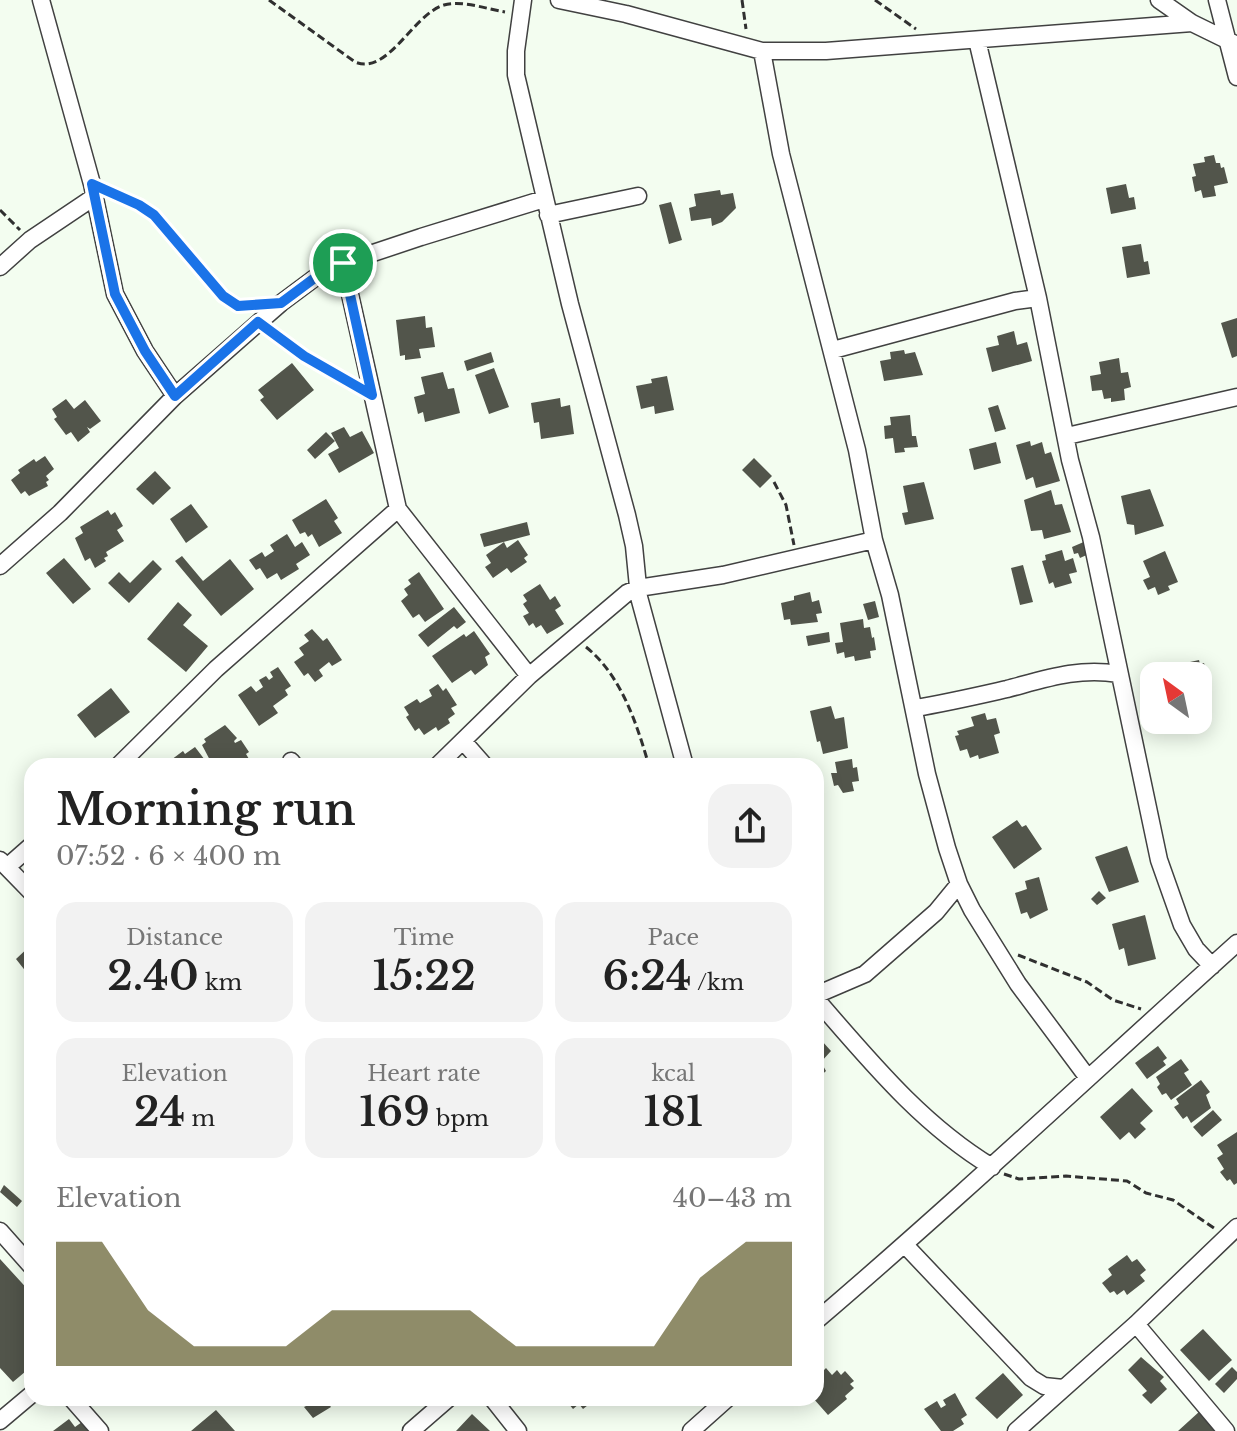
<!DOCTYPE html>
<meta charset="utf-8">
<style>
:root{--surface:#fff;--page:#f2f2f2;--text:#222;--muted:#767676;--accent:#615c2b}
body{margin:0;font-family:"Libre Baskerville",serif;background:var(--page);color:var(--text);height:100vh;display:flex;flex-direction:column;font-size:30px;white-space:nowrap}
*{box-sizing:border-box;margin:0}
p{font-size:26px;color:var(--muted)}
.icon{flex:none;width:44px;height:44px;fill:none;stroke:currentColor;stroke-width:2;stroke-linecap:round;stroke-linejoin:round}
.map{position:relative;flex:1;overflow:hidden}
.side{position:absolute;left:24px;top:758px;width:800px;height:648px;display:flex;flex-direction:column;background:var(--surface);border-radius:24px;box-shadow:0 4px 20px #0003}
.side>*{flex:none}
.needle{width:52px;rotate:327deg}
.buttons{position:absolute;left:1140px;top:662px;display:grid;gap:16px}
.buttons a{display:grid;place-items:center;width:72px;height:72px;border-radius:16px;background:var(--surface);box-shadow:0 4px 20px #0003;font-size:40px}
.pin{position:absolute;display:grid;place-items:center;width:68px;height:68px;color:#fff;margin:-34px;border:4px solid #fff;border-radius:50%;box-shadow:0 2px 8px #0007}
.round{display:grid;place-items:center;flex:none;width:84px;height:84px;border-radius:24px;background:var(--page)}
.head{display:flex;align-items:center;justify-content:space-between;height:136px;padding:0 32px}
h1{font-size:44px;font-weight:600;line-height:60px}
.figures{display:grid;grid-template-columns:repeat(3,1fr);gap:12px;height:136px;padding:8px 32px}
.figures div{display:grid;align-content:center;border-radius:20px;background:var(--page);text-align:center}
.figures b{font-size:40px;font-weight:600}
.figures small{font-size:22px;font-weight:400}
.figures p{font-size:22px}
.chart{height:224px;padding:16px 32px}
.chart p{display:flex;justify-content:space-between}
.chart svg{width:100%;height:144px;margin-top:8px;fill:var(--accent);opacity:.7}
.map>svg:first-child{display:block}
.building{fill:#52554b}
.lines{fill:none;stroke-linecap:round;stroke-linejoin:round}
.street-casing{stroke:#414141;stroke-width:19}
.path{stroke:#303030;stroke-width:3;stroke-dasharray:8 4;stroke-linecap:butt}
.street{stroke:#fff;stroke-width:16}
.route-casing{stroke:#fff;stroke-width:16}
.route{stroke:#1a73e8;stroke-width:10}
</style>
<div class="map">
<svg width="1237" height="1431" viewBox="0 0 1237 1431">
<rect width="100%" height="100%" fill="#f3fdf0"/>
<path class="building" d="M1214,155L1216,163H1220L1221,168L1224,167L1228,183L1214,186L1216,196L1203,198L1201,190L1195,192L1192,177L1196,176L1193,164L1205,162L1204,157Z
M1126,184L1129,198L1134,197L1136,209L1111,214L1106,188Z
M720,190L721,195L733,193L736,208L722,222L712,226L711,218L691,221L689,208L696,206L694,194Z
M671,202L682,240L669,244L659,205Z
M1141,244L1144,262L1148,261L1150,274L1127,278L1122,247Z
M425,316L426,328L432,327L435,347L419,349L421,358L405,360V355L400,356L396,320Z
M1237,318V356L1232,358L1221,323Z
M1014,331L1017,345L1027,342L1032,361L992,372L986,348L999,345L997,336Z
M904,350L905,354L915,352L923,375L884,381L880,361L891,359L890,352Z
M491,352L494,362L467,371L464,361Z
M1119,358L1121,373L1128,372L1131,387L1124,389L1125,400L1111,402V398L1104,399L1102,390L1092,391L1090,376L1101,374L1099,362Z
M292,363L314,390L277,420L260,400L264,397L258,390Z
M494,368L509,407L489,414L475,375Z
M443,372L448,389L454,388L460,413L425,422L423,412L418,414L414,397L425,394L421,377Z
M667,376L674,410L655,414L654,406L641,409L636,386L652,383L651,379Z
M560,398L561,407L570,405L574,434L541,439L539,422L534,423L531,403Z
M66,399L74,409L85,400L101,421L90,429L87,427L90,432L78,442L71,432L66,435L54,419L57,417L52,409Z
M998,405L1006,429L995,432L988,408Z
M910,415L912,436H916L918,447L904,448L905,452L895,453L893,438L885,439L884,426L891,425L890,417Z
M344,427L350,437L362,431L374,453L339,473L328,454L339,448L331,433Z
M326,432L335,441L315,459L307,450Z
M1030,441L1031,446L1042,442L1045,454L1051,452L1060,481L1036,488L1033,477L1026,480L1016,445Z
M996,442L1001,463L974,470L969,449Z
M45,456L54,469L46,476L49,480L46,482L48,486L29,496L25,491L21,494L11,480L20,473L18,470L34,459L36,462Z
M754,458L772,476L760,488L742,470Z
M155,471L171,488L153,505L136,489Z
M924,482L934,519L905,525L902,513L908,512L903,486Z
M1150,489L1164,526L1135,535L1134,525L1127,524L1121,496Z
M1051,490L1055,505L1062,504L1071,532L1044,539L1042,530L1031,531L1024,500Z
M326,499L338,518L334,521L342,533L319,547L312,534L308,537L305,532L300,534L292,520Z
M191,504L208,527L186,543L170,519Z
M108,510L111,515L115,512L123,526L117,530L124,541L106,552L108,556L104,558L106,561L95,568L90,558L85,561L75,538L83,533L80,527Z
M527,522L530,535L484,547L480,534Z
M287,534L295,547L302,542L310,555L296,564L299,569L281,580L277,573L267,579L260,568L256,570L249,560L262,552L265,557L274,551L270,545Z
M518,540L528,555L524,558L527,562L511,573L507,568L493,578L485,567L491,563L486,555L504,542L507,548Z
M1086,541L1091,553L1080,558L1078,553L1074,554L1072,547Z
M1062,550L1065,561L1073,558L1077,572L1069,574L1072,583L1055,588L1053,582L1049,584L1042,561L1046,560L1045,555Z
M1165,551L1178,582L1168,586L1170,590L1158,595L1155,587L1148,590L1143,580L1150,577L1143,561Z
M182,556L203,581L230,559L254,589L221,616L175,561Z
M64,558L91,589L73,604L46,573Z
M153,560L162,569L129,603L108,583L119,572L130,583Z
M1023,565L1033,602L1020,605L1011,568Z
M419,572L444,609L425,622L419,614L413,618L401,601L408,595L404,589L411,584L408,580Z
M540,584L550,600L555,596L561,606L555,610L564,624L547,634L541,625L536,628L533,623L529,626L523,616L529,613L523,604L527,601L523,595Z
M810,592L812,602L819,600L822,613L816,614L818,622L791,625L790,619L784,620L781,603L794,600V596Z
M875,601L879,617L868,620L863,604Z
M178,602L192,615L183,625L208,646L186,672L147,639Z
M454,607L466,622L457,629L454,626L428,647L418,635Z
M863,619L864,628L870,627L872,638L874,637L876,650L870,651L871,658L855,661L854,656L845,658L844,652L837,654L835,643L843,642L840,623Z
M312,629L323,641L327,638L342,660L332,666L329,662L319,670L323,676L315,682L308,673L304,676L294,662L304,655L299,648L309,641L304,635Z
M474,631L490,654L485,657L488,665L475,675L471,670L452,683L432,656L464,634L466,637Z
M829,632L830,642L808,646L806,636Z
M1199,660L1200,664L1204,663L1211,686L1206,688L1208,696L1198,699V676H1180V673L1183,672L1181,664Z
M278,667L291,686L285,690L288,695L273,706L278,713L259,726L238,695L251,686L256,692L263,687L259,680L266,676L269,680L273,677L270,672Z
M438,684L443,691L446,688L457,705L451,708L455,714L448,719L450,723L438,731L436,727L424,735L419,728L415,731L406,717L409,715L404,707L417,699L420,703L432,696L429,690Z
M111,688L130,712L95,738L77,715Z
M831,706L835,719L844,717L848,748L823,754L820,741L817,742L810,711Z
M985,713L987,720L996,718L1000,733L994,735L999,753L979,759L978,755L970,758L967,749L960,751L955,736L959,735L957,731L974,726L971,717Z
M225,725L237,738L234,741L235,743L241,740L249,752L246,754L249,759L239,766H216L219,764L217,761L212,764L202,745L206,742L204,739Z
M195,747L208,764L205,766H163L183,751L185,754Z
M852,759L853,768L857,767L859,781L852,782L854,791L843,793L838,785L834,786L831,773H837L835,762Z
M1017,820L1022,827L1026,825L1042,849L1014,869L992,837Z
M1127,846L1139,882L1109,892L1095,857Z
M1039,877L1048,910L1030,919L1027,912L1021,914L1015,893L1027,889L1025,881Z
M1099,891L1106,898L1097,905L1091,899Z
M1145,915L1156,959L1128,966L1124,948L1119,950L1112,924Z
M32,944V970L27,973L16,959Z
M822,1041L831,1051L821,1062L826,1071L816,1080V1042L818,1044Z
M1158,1046L1167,1058L1163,1061L1166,1065L1147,1079L1135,1063Z
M1181,1059L1189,1070L1184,1073L1192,1085L1171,1100L1166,1093L1162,1095L1157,1087L1160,1084L1156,1077Z
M1201,1080L1210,1092L1206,1095L1211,1108L1191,1123L1187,1116L1183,1119L1174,1107L1179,1104L1176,1099Z
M1132,1088L1153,1111L1140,1123L1146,1129L1135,1139L1129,1132L1120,1140L1100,1117Z
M1213,1110L1222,1120L1202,1137L1193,1127Z
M1237,1132V1183L1234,1185L1230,1179L1227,1181L1220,1172L1224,1169L1217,1158L1223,1154L1217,1145Z
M4,1185L22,1201L17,1207L0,1192Z
M1127,1255L1132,1262L1137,1259L1146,1270L1140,1275L1145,1281L1127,1295L1124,1290L1117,1295L1114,1291L1110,1293L1102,1283L1112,1275L1108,1269Z
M0,1259L32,1294V1366L13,1382L0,1368Z
M1203,1329L1232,1360L1209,1381L1180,1350Z
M1141,1357L1164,1377L1160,1381L1167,1389L1151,1404L1142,1395L1147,1391L1128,1370Z
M1232,1367L1237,1372V1379L1224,1393L1215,1384Z
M826,1368L832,1375L837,1370L841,1375L845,1371L854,1381L850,1384L854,1388L845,1396L847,1399L828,1415L813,1398L820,1393L817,1390L821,1382L817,1377Z
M1003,1373L1023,1395L997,1419L975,1398Z
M955,1393L967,1415L961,1419L964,1424L953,1431H941L924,1409L937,1401L941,1408L946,1405L943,1400Z
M295,1398H348L334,1406L330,1402L328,1403L331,1407L313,1418L304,1407L308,1405L305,1402L300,1404Z
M564,1398H597L583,1409L579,1404L573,1409Z
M216,1410L235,1431H191Z
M1200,1411L1218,1431H1178Z
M472,1414L490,1431H456Z
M69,1419L75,1427L82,1422L89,1431H53Z"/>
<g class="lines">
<defs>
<path id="street" d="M41,0L92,184L115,294L145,351L175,396
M523,0L516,51V75L570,304L627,515L634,546L639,597L685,766
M559,0L626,14L762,51H826L1192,23
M1159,0L1192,23L1237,45
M1217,0L1237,77
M977,40L1038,298L1070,460L1091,537L1159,860L1182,925L1196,949L1212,966
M762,51L781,154L857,450L874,540L890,595L927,774L947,848L959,884L972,910L1018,984L1088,1078
M548,215L638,196
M343,263L398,509L529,676
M0,267L30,240L94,197
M833,350L1015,301L1038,298
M1067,436L1237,397
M0,566L60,513L175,396L281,303L320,274L343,263L421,237L544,199
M915,708C946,703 976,696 1007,689C1045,679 1079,667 1118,674
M463,741L485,766
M291,761L295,766
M118,766L216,669L398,509
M437,766L529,676L627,593L638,588L723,575L874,540
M0,860L32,893
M7,867L32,845
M816,995L865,974L936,912L959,884
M816,999C870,1061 921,1124 992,1167
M0,1231L32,1267
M905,1245L1031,1378L1044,1386L1063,1388
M816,1321C960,1198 1097,1069 1237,943
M1136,1324L1226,1431
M71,1398L100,1431
M492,1398L518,1431
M0,1421L32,1394
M411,1431L449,1398
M691,1431L728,1398
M1016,1431L1136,1324L1237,1227"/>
</defs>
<use href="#street" class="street-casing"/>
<path class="path" d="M269,0L355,62C388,76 413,14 444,5C462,0 487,9 505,12
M742,0L746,29
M875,0L916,29
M110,192L139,205L154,215L230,302L238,306L251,307
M0,210L20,230
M270,332L304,356L355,385
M774,482L786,505L794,545
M586,647C621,675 637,724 649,766
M1018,955L1087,982L1113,1000L1141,1009
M1004,1174L1019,1179L1066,1176L1127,1181L1146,1193L1173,1200L1214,1228"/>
<use href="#street" class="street"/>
</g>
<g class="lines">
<defs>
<path id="route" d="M92,184L139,205L154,215L223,296L238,306L281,303L320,274L343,263L372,395L304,356L258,322L175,396L145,351L115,294Z"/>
</defs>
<use href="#route" class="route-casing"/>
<use href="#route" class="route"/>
</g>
</svg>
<div class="buttons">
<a><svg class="needle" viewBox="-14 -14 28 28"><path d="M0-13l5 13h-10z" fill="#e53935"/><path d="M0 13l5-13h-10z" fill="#767676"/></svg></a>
</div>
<div class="pin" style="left:343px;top:263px;background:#1e9e55"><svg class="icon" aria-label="arrive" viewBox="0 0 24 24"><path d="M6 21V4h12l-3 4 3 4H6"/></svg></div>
<section class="side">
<div class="head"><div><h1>Morning run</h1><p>07:52 · 6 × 400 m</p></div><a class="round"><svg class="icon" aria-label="share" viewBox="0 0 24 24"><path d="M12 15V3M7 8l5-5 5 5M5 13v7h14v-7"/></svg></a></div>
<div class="figures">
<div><p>Distance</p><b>2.40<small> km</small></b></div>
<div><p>Time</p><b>15:22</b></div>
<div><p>Pace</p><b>6:24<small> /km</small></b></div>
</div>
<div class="figures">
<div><p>Elevation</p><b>24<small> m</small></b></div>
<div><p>Heart rate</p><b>169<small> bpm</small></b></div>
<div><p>kcal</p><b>181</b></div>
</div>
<div class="chart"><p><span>Elevation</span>40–43 m</p>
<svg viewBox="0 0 160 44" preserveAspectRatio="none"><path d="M0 44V6L10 6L20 27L30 38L40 38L50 38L60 27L70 27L80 27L90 27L100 38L110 38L120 38L130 38L140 17L150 6L160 6V44z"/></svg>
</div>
</section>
</div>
